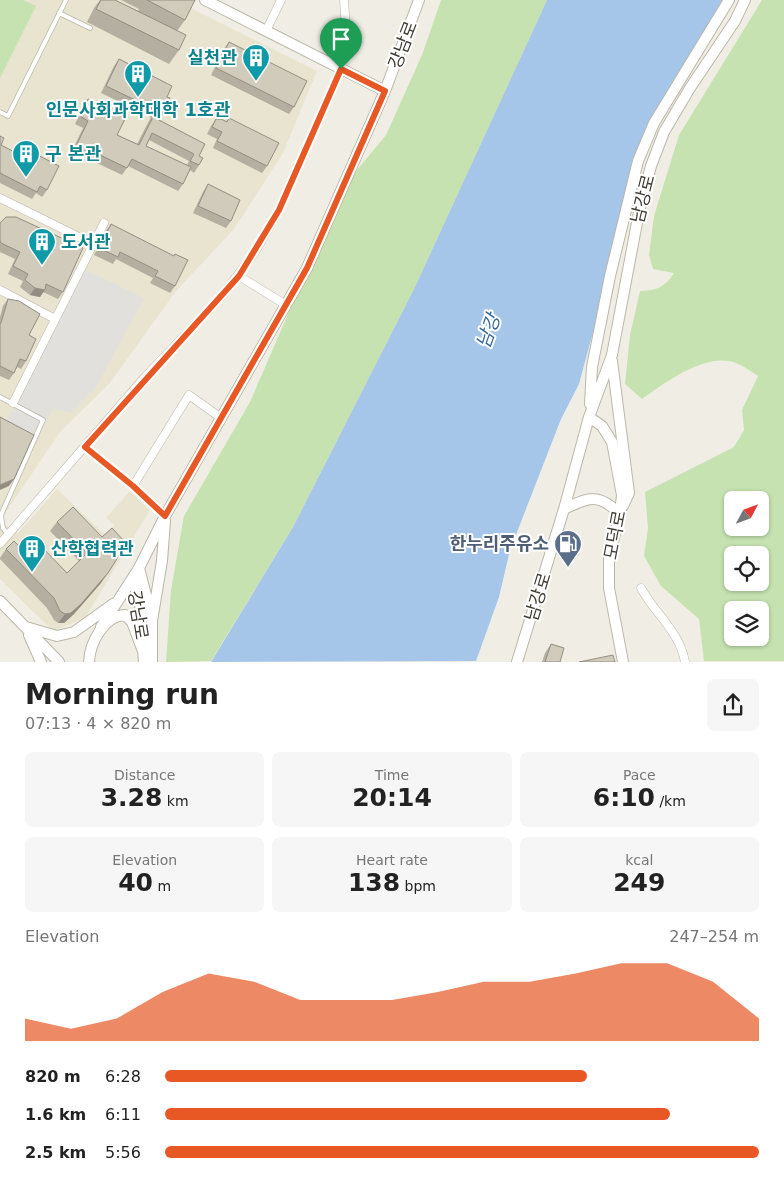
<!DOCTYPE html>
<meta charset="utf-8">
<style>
:root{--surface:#fff;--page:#f6f6f6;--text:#222;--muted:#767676;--accent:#e75825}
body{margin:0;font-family:"DejaVu Sans","Noto Sans KR",sans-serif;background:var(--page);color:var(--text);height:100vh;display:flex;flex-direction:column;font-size:19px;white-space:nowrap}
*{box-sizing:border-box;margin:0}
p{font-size:16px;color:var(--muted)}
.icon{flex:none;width:28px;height:28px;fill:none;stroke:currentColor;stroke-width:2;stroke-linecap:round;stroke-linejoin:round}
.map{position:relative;height:662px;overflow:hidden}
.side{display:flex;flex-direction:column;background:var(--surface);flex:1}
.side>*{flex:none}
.needle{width:32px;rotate:49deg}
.tools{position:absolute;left:724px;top:491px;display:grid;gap:10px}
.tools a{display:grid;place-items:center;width:45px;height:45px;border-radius:8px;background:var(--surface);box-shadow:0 1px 4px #0004;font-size:25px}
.pin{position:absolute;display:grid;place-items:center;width:42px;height:42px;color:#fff;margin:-51px -21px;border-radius:50% 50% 50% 0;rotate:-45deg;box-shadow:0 0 5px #0007}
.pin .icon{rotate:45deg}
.round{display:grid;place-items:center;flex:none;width:52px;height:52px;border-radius:8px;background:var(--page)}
.head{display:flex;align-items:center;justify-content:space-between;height:85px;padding:0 25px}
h1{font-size:28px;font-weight:800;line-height:38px}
.stats{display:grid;grid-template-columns:repeat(3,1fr);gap:8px;height:85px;padding:5px 25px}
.stats div{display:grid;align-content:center;border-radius:8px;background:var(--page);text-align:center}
.stats b{font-size:25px;font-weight:800}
.stats small{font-size:14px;font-weight:400}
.stats p{font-size:14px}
.chart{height:140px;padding:10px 25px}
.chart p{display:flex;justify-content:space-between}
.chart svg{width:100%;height:90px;margin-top:5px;fill:var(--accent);opacity:.7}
ul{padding:0 25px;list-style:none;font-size:16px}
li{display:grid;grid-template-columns:80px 60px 1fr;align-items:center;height:38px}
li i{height:12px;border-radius:6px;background:var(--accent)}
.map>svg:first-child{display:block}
.education{fill:#e8e4cf}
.green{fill:#c6e2b0;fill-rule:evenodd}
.parking{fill:#e1e0dc}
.water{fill:#a5c5e9}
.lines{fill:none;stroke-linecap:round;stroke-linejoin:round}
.service-casing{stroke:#bbb6a8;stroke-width:5.5}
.minor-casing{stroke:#bbb6a8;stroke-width:9}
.tertiary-casing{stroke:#bbb6a8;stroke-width:12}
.service{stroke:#fff;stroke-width:4}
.minor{stroke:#fff;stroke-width:8}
.tertiary{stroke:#fff;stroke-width:10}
.wall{fill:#b4afa1;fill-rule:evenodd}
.shaded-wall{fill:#928e83}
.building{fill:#d1cbbb;stroke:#928e83}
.route-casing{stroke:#fff;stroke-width:10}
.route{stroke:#e75825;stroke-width:6}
.labels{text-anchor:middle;stroke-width:4;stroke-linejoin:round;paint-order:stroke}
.street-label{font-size:18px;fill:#423e35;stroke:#fff}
.culture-label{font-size:18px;font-weight:bold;fill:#0d838f;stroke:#fff;text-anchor:start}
.service-label{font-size:18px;font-weight:bold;fill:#4e5e75;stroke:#fff;text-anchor:end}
.water-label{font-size:19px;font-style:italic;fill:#386aa3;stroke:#fff}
</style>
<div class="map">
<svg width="784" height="662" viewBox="0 0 784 662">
<rect width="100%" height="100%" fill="#f0eee4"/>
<path class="education" d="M0,0H174L317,71L283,153L234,229L176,291L110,383L60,432L0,521Z
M57,489L105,535L114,525L106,518L130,491L150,510L85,618L53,631L0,579V522L18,533Z"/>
<path class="green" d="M0,0H23L36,6L0,78Z
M441,0H547L414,289L293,527L211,661L166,662L171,590L184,516L250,402L343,187L386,135L422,55Z
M762,0H784V661H704L699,619L661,586L644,556L648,528L645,492L734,447L744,430L742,410L758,376C752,372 745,367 738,364C708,350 665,383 642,399L625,384L630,335L640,291C655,291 666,287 674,273L653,269L649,255L654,216L679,135ZM732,500H760V528H732ZM732,555H760V582H732ZM732,610H760V638H732Z"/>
<path class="parking" d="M83,269L144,298L96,387L72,413L53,408L38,438L6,422Z"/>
<path class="water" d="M547,0H730L644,144L579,384L561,419L510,550L499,597L476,661L211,662L293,527L414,289Z"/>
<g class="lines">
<defs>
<path id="service" d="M59,13L90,28
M0,112L8,116L66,0
M0,397L43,420L1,515L3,528L7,533"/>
<path id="minor" d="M266,31L281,0
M0,198L93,244
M239,276L286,305
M0,290L55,319
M13,403L104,223
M85,447L133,486L165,516
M133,486L189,395L221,418
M0,544L144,378L221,297L255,252L279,210L341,69L346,30L344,0
M641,588C655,614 680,632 685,662"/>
<path id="tertiary" d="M205,0L385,91
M612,361L629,493L623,506
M590,404L592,367L610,276L638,161L654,123L729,0
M589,417L602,426L612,442L622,495L620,514L609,557V588L623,662
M564,509C589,497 599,493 620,514
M139,568L151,615
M132,579L140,602L144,662
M0,601L59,662
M26,627L57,636L74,632L113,604
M101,627L139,568L165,516L307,268L385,91L419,0
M29,635L41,662
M89,662C90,642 104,616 125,615L132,622L144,654
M152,662V621L162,561L165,521
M517,662L564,509L589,417L612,355L639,212L651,166L664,132L690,88L735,21L745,0"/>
</defs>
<use href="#service" class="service-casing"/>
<use href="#minor" class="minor-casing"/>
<use href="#tertiary" class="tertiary-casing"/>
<use href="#service" class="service"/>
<use href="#minor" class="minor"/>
<use href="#tertiary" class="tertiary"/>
</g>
<path class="wall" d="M100,0H115L138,11L139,9L121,0H195L185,20L177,31L179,50L169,64L87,22L94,8Z
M229,42L294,107L289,114L211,75L224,49Z
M119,59L167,97L159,120L199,156V165L194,173L190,170L183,184L178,191L128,166L122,175L72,151L83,128L75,124L84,106L88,99L117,135L137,144L151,117L101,93L114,66ZM149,140L189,161L187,165L146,146Z
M229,118L267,166L262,173L213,148L217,139L207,134L211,126L216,119L227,121Z
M0,136L1,145L23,157L28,150L47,190L42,197L36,193L32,199L0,183Z
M208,184L231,221L226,228L193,213L203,192Z
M0,223L63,292L58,299L43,292L40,297L30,295L20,287L23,281L8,274L15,259L0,252Z
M111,224L175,286L170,293L150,283L153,278L116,259L113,264L94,255L106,231Z
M8,299L29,335L26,361L21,369L17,367L14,373L9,380L0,376V317L3,306Z
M73,507L101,583L74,614L64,623H58L54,620L47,608L0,559V558L6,549L24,551L67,573L79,561L50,531L57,522Z
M551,644L560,662H542L545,653Z"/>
<path class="shaded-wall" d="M35,288L45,290L40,297L30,295Z
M14,479L9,486L0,490V485Z
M108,573L101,583L74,614L64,623H58L65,614Z"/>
<path class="building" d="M101,0H115L186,35L179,50L96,9Z
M147,0H195L185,20Z
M229,42L307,81L294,107L216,68Z
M119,59L172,86L167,97L170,98L159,120L205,144L199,156L203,158L199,165L190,161L194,154L152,133L146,146L191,167L183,184L132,159L127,168L77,144L88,121L80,116L88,99L126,117L117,135L139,145L153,117L156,110L106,86Z
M229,118L279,143L267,166L217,141L222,132L212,127L216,119H221L227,122Z
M0,136L4,138L1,145L24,157L28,150L59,166L47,190L40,186L37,192L0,173Z
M208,184L240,200L231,221L198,206Z
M6,217H16L83,248L63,292L46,284L45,290L35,288L25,280L28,274L13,266L20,252L1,243L0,241V223Z
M111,224L174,256L175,254L188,260L175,286L155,276L158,271L120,252L118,257L99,248Z
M8,299L19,301L40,314L29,335L36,339L26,361L20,359L14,373L0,366V324L1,323Z
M0,417L34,435L14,479L0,485Z
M73,507L102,537L112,528L125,542V546L108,573L81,604L71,613L65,614L60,611L54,598L6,549L14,541L24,551L35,540L67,573L87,553L57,522Z
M551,644L564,648L560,662H545Z
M613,655L615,662H579Z"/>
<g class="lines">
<defs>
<path id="route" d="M341,69L385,91L307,268L165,516L133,486L85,447L239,276L279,210Z"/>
</defs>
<use href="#route" class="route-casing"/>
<use href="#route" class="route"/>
</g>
<defs>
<symbol id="building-pin" viewBox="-11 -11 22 30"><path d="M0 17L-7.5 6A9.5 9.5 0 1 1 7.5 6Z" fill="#0f9aa8" stroke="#fff"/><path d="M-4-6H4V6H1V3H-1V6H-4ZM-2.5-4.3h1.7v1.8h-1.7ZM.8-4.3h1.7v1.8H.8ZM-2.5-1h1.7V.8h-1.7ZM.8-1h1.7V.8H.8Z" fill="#fff"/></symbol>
<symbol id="fuel-pin" viewBox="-11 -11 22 30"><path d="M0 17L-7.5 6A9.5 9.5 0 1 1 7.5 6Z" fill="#5c6f8a" stroke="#fff"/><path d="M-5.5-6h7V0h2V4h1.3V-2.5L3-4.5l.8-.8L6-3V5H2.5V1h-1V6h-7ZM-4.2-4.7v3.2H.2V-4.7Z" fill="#fff"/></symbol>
</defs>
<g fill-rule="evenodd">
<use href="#building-pin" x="240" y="42" width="32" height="43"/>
<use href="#building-pin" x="122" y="58" width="32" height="43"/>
<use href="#building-pin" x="10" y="138" width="32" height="43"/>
<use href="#building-pin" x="26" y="226" width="32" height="43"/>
<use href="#fuel-pin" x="552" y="528" width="32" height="43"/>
<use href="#building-pin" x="16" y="533" width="32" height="43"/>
</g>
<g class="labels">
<g class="street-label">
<text transform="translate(403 45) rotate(-69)" y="6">강남로</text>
<text transform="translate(643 199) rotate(-76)" y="6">남강로</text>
<text transform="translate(615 535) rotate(-79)" y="6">모덕로</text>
<text transform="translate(538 597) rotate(-73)" y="6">남강로</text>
<text transform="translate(138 615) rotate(81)" y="6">강남로</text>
</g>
<g class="culture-label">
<text x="237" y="64" text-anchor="end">실천관</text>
<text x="138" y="116" text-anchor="middle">인문사회과학대학 1호관</text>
<text x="45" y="160">구 본관</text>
<text x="61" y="248">도서관</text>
<text x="51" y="555">산학협력관</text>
</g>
<g class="service-label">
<text x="549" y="550">한누리주유소</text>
</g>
<g class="water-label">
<text transform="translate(488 331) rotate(-70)" y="7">남강</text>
</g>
</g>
</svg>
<div class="tools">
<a><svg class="needle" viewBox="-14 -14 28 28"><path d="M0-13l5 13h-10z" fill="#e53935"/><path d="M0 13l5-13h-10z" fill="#767676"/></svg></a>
<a><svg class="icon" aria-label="locate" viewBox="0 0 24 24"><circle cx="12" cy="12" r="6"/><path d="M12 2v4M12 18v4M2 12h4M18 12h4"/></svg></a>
<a><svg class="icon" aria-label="layers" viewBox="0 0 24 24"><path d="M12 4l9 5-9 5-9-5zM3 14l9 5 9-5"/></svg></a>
</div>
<div class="pin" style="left:341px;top:69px;background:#1e9e55"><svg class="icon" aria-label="arrive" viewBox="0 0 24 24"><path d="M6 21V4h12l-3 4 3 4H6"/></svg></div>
</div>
<section class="side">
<div class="head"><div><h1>Morning run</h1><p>07:13 · 4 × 820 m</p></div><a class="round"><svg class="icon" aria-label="share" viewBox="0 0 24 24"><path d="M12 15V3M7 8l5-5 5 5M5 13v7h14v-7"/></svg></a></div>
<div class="stats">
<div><p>Distance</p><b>3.28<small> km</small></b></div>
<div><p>Time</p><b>20:14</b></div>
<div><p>Pace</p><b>6:10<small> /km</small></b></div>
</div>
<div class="stats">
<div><p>Elevation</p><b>40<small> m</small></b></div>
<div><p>Heart rate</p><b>138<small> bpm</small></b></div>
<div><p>kcal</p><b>249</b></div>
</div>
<div class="chart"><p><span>Elevation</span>247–254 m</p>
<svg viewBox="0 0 160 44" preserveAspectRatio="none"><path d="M0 44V33L10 38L20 33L30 20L40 11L50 15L60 24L70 24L80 24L90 20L100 15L110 15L120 11L130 6L140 6L150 15L160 33V44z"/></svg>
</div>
<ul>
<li><b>820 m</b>6:28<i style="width:71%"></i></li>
<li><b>1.6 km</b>6:11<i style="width:85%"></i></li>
<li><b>2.5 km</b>5:56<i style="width:100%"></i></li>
</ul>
</section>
